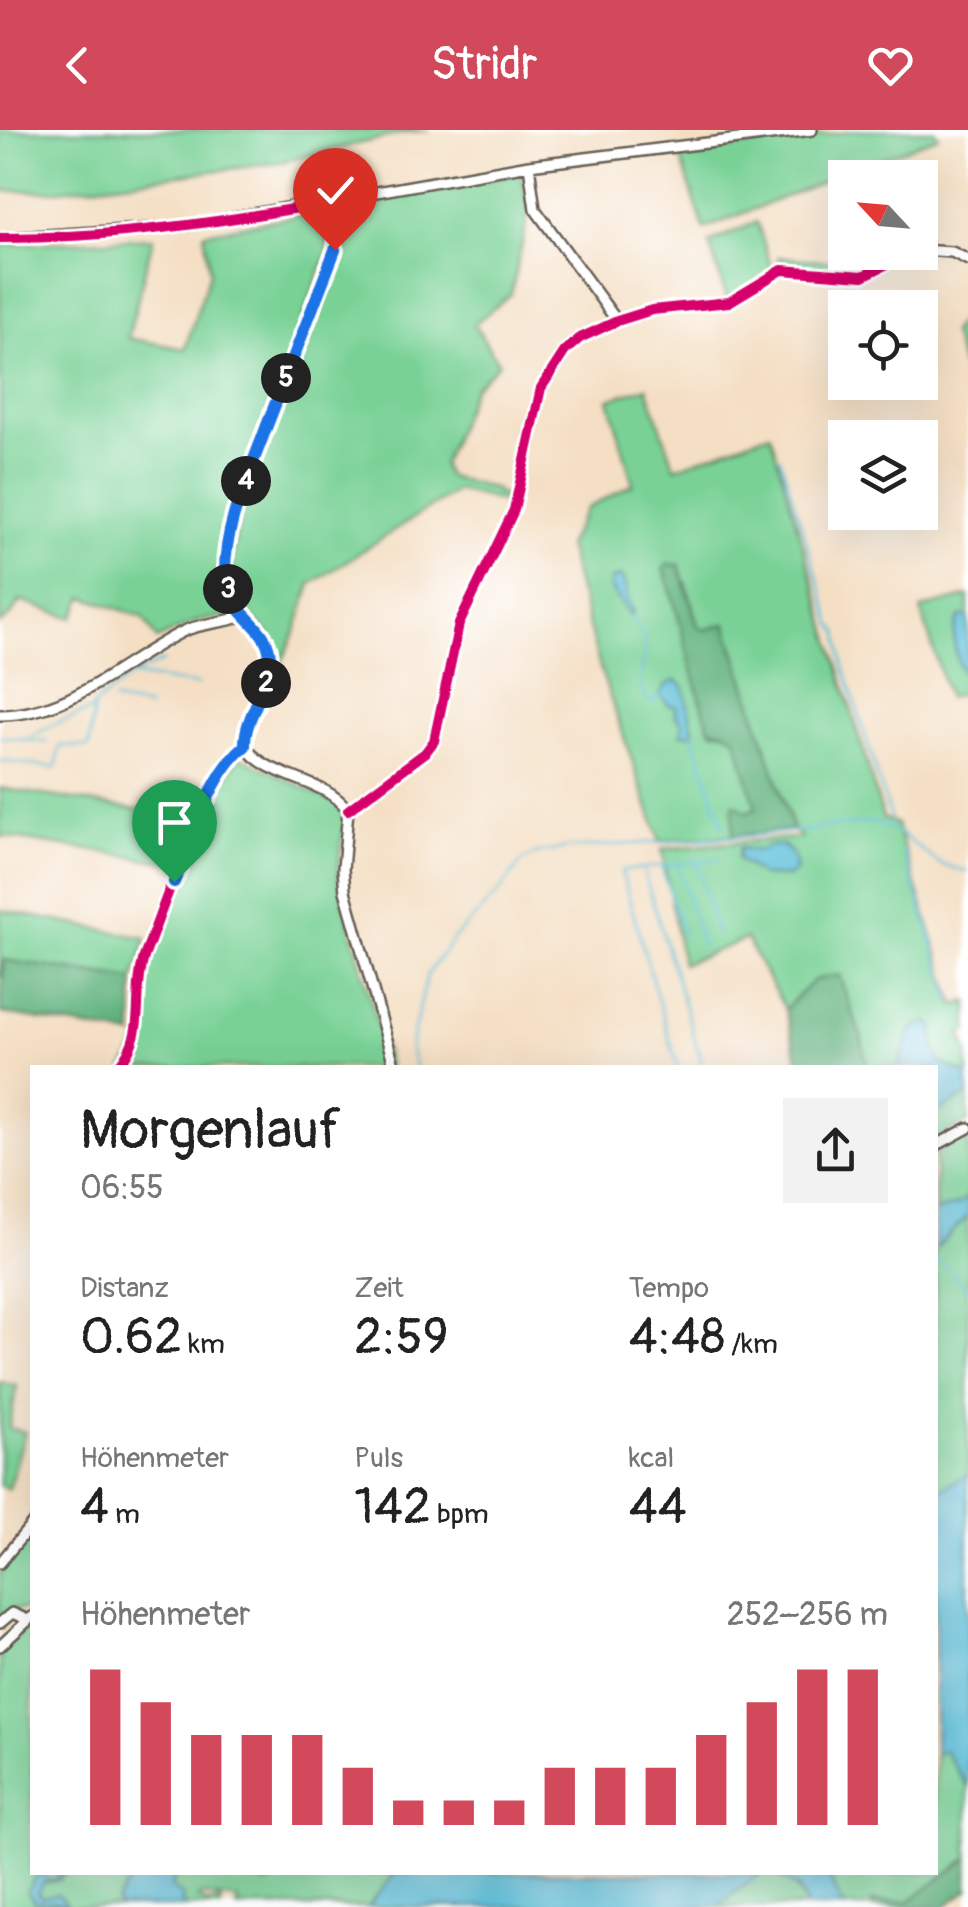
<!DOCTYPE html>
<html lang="de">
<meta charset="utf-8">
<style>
:root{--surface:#fff;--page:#f2f2f2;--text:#222;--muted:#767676;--accent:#d1495b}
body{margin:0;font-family:Pangolin,sans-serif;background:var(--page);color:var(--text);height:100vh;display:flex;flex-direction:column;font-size:38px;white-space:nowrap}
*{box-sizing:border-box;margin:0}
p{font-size:32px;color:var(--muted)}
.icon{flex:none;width:55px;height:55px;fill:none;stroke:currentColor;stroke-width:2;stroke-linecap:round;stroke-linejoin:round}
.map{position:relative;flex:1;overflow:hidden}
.side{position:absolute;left:30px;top:935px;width:908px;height:810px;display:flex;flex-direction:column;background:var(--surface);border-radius:0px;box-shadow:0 10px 40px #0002}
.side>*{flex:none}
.needle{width:65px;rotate:296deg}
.controls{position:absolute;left:828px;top:30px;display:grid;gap:20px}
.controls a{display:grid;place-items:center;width:110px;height:110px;border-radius:0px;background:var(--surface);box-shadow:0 10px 40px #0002;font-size:50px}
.pin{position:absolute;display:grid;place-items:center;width:85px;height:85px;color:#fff;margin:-102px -42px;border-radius:50% 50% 50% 0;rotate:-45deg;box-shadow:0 0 10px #0007}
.pin .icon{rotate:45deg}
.km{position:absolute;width:50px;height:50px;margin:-25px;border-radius:50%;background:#222;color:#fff;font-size:28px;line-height:50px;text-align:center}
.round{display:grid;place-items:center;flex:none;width:105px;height:105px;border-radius:0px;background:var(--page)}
.overview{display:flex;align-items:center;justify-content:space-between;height:170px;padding:0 50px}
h1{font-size:55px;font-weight:600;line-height:75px}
.stats{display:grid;grid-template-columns:repeat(3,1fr);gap:15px;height:170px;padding:10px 50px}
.stats div{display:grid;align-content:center}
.stats b{font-size:50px;font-weight:600}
.stats small{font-size:28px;font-weight:400}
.stats p{font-size:28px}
.chart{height:280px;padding:20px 50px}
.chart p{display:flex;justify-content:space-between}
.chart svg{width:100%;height:180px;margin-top:10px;stroke:var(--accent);stroke-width:6}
header{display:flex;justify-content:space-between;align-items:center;height:130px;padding:0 50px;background:var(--accent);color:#fff;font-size:45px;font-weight:600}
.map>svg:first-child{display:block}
.green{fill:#79d196;stroke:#4a7659;stroke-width:2.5;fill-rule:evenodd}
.forest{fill:#62b37f;stroke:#3f684e;stroke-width:2.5}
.water{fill:#5abed8;stroke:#3b6d7a;stroke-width:2.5}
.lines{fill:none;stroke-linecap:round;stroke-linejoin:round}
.stream{stroke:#5abed8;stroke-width:2.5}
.minor-casing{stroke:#686057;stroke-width:14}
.minor{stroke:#fff;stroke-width:9}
.cycleway-casing{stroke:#fff;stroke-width:16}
.cycleway{stroke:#d6006c;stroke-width:10}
.route-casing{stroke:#fff;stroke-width:20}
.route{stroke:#1a73e8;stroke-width:12}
</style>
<header><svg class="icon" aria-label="back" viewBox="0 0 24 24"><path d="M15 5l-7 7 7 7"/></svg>Stridr<svg class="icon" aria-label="heart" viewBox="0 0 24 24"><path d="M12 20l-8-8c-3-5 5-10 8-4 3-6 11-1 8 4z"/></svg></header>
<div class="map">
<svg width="968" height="1777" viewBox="0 0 968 1777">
<rect width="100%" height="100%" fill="#fff"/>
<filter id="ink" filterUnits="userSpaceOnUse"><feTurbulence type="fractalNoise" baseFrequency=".01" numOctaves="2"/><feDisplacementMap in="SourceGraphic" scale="20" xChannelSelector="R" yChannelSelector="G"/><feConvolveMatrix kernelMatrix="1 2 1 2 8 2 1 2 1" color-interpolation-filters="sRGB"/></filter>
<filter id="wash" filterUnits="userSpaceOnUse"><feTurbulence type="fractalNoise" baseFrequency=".0048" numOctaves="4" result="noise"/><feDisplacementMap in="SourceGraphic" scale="40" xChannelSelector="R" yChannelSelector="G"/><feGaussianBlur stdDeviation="2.25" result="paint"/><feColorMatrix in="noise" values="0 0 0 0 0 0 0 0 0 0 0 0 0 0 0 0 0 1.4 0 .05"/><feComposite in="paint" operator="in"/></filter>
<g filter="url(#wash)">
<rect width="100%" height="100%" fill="#f4dfc4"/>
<path class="green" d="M0,0H429L404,3L277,33L51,61H0Z
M862,0H935L938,6L704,99L679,23Z
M521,43L529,81L511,164L474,194L499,234L474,257L442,335L448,347L496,359L497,363L513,368L512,374L457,360L311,454L296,501L254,592L275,537L271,507L245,480L232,459V422L242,377L341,120L340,77Z
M326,80L329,118L233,374L222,421V460L229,479L227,486L197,491L157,510L143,487L84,467L73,488L20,471L11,485L0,494V115L153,108L128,208L185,219L210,142L204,103Z
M757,92L773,142L727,169L709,113Z
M891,123H905L863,143L781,139L778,127L859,133H872Z
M968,182V255L951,202Z
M647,257L675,338L770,303L883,688L896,694L955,875L968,871V901L961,903L968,924V945L940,933L934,915L933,895L913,898L898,937H867L861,906L814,850L785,879L746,809L682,834L662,719L801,707L793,700L726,494L703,500L698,496L686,452L664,439L713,601H726L736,608L757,679L747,682L735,693L733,706L660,711L600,538L567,416L586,379L633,354L609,269ZM784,715L793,725L795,740L738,729L740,718L760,721L766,717Z
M968,466V488L960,487C945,511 968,538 968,561L948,568L921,479Z
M239,626L337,674L345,688L338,739L341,761L389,937L124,938C156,892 135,864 151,818C174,751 204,687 239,626Z
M0,658L195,689L177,734L0,706Z
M0,780L147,808L134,850L4,830L0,848Z
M968,965V992L935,1009V983Z
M968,1005V1067L959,1074L935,1082V1023Z
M968,1086V1344L935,1363V1119Z
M0,1252L17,1256L9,1298L25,1302L9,1359L0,1356Z
M32,1400V1480L13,1479L0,1487V1442Z
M32,1494V1690L30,1693L32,1742L62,1743L52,1751L38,1743L35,1772H55L62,1777H0V1520Z
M944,1619L968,1657V1728L910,1771L872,1772L875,1777H844L827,1743L935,1742V1625Z
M147,1742L120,1777H69L57,1765L41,1767L38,1763L43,1753L60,1750L64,1743Z
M761,1742C785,1743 798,1757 807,1777H716Z
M176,1743H203V1746C225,1740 245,1746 267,1754L273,1749L261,1743H396L367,1777H237L238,1770L201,1765L196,1769L199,1767L207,1774L220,1769L221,1777L185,1776L171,1758Z"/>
<path class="forest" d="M668,434L679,435L698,496L704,500L726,494L793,700L733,706V675L735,674L747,682L756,678L736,608L726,601L710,599C691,547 682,492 664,438Z
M4,830L134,850L133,906L0,883Z
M839,845L861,906L867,937H800L785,879L814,850Z
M968,1728V1760L944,1777H875L871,1772L910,1771Z"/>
<path class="water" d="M621,446C629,458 624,469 633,481L631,487L610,458V450Z
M966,486L968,488V552C956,534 948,505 960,487Z
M676,550L684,557L694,604H681L683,593L676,586V576L669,575L660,565L665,556Z
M783,715L793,725L796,740L788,747L762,746L738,729L740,718L760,721L767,716Z
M928,891L933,895L934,915L940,933L968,945V965L935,983V938L898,937L913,898Z
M968,1067V1086L935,1119V1082L959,1074Z
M968,1344V1657L944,1620L935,1625V1363Z
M38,1743L52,1751L64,1743L60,1750L43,1753L37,1763L41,1767L57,1764L69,1777L55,1772H35L27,1761Z
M147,1743H176L171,1758L183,1766L181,1772L187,1777H120L116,1772L132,1747L143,1750Z
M396,1743V1742L761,1743L716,1777H367Z
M774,1743H827L844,1777H807L799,1758Z"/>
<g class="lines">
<path class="stream" d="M780,327L832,494L839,503L843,533L891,690
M631,487C637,496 645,505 645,517C646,537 630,561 653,572L663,564
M135,546L198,555
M114,571L148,577
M693,604L723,697
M0,607L47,612
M25,611L52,595L92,580
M0,631L56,638L60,616L89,617L94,575L132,545L163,531
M903,720L951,869
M697,734L717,804
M678,736L702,816
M643,739L702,933
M662,739L683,804
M416,938L410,918L427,845L454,808L500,761L521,732L538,723L568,718L753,706L874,692L898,702L940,734L968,742
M678,938L621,741L719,729
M935,1131L952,1141L968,1162"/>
</g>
</g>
<g filter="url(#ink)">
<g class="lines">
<defs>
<path id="minor" d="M529,35L535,79L617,191
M0,108L185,96L529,35L812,0
M920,120L952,122L968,130
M0,585C71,585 122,532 182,502C201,492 223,494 242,486
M245,616C268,650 324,647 348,680
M348,680L425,623L434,611L459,494L514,380L541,258L565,221L580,208L617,191L652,180L729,172L782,140L863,146L911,122
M348,680L343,739L345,761L395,938
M117,938C149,901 131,869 144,827C164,776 206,647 245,616L248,596L271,535L270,519L266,508L233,474L226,453L227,421L237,375L335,120L332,72
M935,1016L968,998
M0,1433L32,1394
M0,1493L12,1483L28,1490
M0,1516L32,1487"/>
</defs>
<use href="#minor" class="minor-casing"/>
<use href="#minor" class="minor"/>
<defs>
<path id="cycleway" d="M0,108C112,108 222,92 332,72L335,120C312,179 289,239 266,298C249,344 224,394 225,445C227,488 270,492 270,529C271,560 244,585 245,616C206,647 164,776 144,827C131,869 149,901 117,938
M348,680L425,623L434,611L459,494L514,380L541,258L565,221L580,208L617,191L652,180L729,172L782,140L863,146L911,122"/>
</defs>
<use href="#cycleway" class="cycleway-casing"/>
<use href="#cycleway" class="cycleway"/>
</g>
</g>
<g class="lines" filter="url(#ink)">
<defs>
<path id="route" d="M174,752C191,711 210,644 245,616C244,585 270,560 270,529C270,493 227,486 225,445C224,394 249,345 266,298C289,239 312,179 335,120"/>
</defs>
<use href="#route" class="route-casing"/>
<use href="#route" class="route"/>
</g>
</svg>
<div class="controls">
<a><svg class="needle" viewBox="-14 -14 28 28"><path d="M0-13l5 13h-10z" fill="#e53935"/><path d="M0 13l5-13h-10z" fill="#767676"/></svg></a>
<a><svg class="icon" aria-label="locate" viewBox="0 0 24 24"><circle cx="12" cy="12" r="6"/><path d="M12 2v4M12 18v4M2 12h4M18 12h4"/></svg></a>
<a><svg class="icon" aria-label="layers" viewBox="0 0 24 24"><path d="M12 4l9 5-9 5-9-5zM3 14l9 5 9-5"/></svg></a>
</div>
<div class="pin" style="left:174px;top:752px;background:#1e9e55"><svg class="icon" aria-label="arrive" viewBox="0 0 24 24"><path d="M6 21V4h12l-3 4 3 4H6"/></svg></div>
<div class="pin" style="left:335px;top:120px;background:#d93025"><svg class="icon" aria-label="check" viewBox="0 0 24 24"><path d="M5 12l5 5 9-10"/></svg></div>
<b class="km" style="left:266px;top:553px">2</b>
<b class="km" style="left:228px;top:459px">3</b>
<b class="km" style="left:246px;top:351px">4</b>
<b class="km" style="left:286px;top:248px">5</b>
<section class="side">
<div class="overview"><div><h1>Morgenlauf</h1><p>06:55</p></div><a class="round"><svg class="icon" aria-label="share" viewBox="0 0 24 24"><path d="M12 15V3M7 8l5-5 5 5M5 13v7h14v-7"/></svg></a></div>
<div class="stats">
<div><p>Distanz</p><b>0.62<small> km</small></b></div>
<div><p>Zeit</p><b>2:59</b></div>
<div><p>Tempo</p><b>4:48<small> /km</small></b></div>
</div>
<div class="stats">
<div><p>Höhenmeter</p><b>4<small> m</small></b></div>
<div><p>Puls</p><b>142<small> bpm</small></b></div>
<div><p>kcal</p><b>44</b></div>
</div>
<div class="chart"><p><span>Höhenmeter</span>252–256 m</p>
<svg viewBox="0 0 160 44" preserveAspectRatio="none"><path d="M5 44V6M15 44V14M25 44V22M35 44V22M45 44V22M55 44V30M65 44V38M75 44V38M85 44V38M95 44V30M105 44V30M115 44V30M125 44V22M135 44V14M145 44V6M155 44V6"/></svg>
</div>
</section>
</div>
